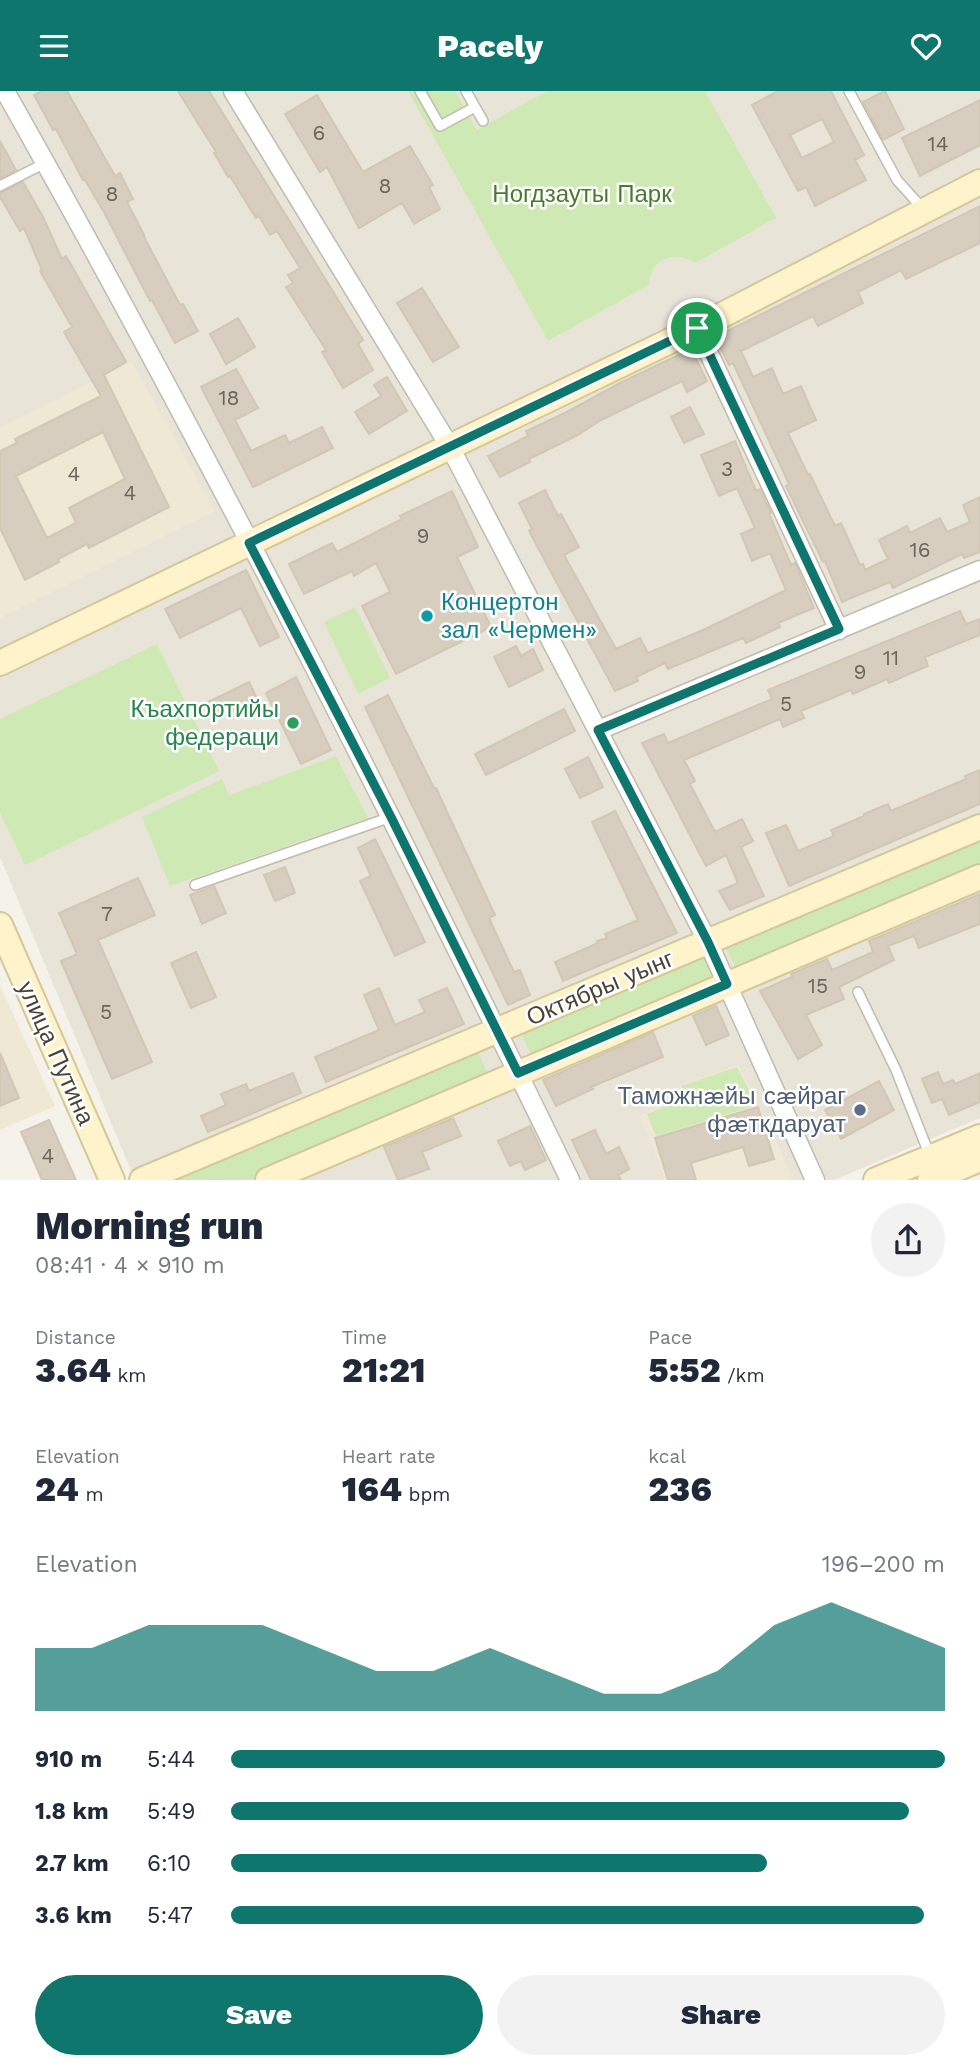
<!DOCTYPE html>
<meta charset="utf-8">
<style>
:root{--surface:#fff;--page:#f2f2f3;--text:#1f2937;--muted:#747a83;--accent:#0f766e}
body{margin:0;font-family:"Work Sans",sans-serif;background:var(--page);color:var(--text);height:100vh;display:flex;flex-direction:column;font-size:26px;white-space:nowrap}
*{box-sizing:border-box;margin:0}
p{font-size:23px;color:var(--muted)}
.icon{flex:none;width:38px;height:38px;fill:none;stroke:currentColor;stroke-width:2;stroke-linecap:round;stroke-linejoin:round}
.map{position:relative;height:1089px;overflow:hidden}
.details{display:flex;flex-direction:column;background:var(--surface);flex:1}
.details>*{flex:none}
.pin{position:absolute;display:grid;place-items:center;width:60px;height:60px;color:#fff;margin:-30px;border:4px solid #fff;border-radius:50%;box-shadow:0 2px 7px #0007}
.round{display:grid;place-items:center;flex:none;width:74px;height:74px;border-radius:37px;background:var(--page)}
.summary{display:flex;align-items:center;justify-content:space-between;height:119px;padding:0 35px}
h1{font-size:38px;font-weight:800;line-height:52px}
.figures{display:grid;grid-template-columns:repeat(3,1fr);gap:10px;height:119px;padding:7px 35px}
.figures div{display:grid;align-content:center}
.figures b{font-size:35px;font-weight:800}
.figures small{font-size:19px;font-weight:400}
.figures p{font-size:19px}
.chart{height:196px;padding:14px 35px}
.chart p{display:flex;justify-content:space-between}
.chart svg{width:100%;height:126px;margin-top:7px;fill:var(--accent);opacity:.7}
.primary-button{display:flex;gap:14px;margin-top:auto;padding:14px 35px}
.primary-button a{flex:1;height:80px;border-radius:42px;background:var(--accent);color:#fff;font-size:28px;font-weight:800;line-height:80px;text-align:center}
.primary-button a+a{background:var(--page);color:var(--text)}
ul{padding:0 35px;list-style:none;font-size:23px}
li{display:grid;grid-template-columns:112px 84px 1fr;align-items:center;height:52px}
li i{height:18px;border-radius:9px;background:var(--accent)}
header{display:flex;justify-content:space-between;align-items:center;height:91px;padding:0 35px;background:var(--accent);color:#fff;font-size:32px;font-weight:800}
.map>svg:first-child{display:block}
.residential{fill:#e9e4d8}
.education{fill:#eee8d4}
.green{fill:#cfe9b4}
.building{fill:#d7cec0;stroke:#d2c7b3;stroke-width:2;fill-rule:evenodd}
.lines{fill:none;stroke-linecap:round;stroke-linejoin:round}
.lane-casing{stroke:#c1baad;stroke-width:12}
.street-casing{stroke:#c1baad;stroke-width:21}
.secondary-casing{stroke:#d4c79a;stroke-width:28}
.lane{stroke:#fff;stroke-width:9}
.street{stroke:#fff;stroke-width:18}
.secondary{stroke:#fef3cb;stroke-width:24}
.route-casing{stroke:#fff;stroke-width:14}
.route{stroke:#0f766e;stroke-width:9}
.culture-dot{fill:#0f9aa8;stroke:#fff;stroke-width:2.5}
.leisure-dot{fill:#2e9e5b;stroke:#fff;stroke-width:2.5}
.service-dot{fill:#5c6f8a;stroke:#fff;stroke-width:2.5}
.labels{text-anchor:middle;stroke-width:5;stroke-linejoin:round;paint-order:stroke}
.number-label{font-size:21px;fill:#6c665a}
.park-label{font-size:24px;fill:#477c2b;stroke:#fff}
.culture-label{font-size:24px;fill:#0d838f;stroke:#fff;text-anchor:start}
.leisure-label{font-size:24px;fill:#27864d;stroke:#fff;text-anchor:end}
.street-label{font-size:24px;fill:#494338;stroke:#fff}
.service-label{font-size:24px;fill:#4e5e75;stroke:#fff;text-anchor:end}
</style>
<header><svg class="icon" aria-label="menu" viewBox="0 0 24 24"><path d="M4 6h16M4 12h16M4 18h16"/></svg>Pacely<svg class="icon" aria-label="heart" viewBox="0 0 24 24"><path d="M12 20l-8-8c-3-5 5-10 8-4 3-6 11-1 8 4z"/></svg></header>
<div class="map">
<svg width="980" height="1089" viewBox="0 0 980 1089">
<rect width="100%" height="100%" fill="#f5f2ea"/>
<path class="residential" d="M0,0H980V1027L834,1089H135L0,766Z"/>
<path class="education" d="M132,271L215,420L0,527V336Z
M0,894L55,1015L0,1039Z
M738,974L781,1060L792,1089H666L640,1025L684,1005L679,994Z"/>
<path class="green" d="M408,0H455L477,39L547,0H705L776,127L695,172C677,159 648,168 650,193L548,250Z
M355,516L390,587L358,603L324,531Z
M157,553L219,680L25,774L0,722V628Z
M336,665L368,727L170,795L142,726L222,688L229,704Z
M980,743V778L736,878L726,857L733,849Z
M703,864L714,886L708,894L532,966L520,940Z
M476,957L489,985L485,989L251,1089H160Z
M737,976L757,1014L656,1045L647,1023L688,1006L681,995Z"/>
<path class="building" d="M42,0H67L115,85L120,82L133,108L127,111L144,144H143L180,214L183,213L198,240L175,252L152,209L150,210L105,123L85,89H83L56,38L53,39L34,4Z
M178,0H209L363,249L358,253L373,279L343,297L322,261L326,259L286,196L293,192L288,184L300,177L277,140L270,144L259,125L256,127L230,85L228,86L214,62L216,61Z
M778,0H831L864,64L855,69L866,89L815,115L806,96L798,100L752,14ZM822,28L834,51L802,67L790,44Z
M885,0L904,38L883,49L863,11Z
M317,4L363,81L410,55L433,94L429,96L440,118L414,133L402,112L359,137L327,76L320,81L285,23Z
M980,9V54L920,85L902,47Z
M0,50L16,79L0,87Z
M23,91L43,126L62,168L66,165L126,271L104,284L169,416L89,457L87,453L58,468L59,471L25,489L0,437V360L17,352L15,348L101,305L64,241L72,236L40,180L42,179L24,137L20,140L0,106V102ZM103,341L125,388L69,417L76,432L47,447L16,385Z
M980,115V152L906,188L901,179L858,201L863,212L818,235L813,225L741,260L753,286L772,277L783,303L801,295L816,329L788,342L808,384L810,383L835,435L841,432L860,474L863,473L865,479L888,468L879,449L907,435L910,442L940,427L947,441L970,431L963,414L980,406V461L964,467L962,463L893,497L890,491L842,511L825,470L823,471L786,395L789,393L733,272L729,274L715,246Z
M422,197L459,256L433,271L397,212Z
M238,227L255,256L226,273L210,243Z
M691,258L707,290L687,301L682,290L601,329L578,344L529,368L530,371L500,386L488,365L528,345L526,340L567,321L618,293Z
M236,278L258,317L235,329L251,360L285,344L289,352L322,336L333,357L253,396L201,296Z
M387,286L407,320L369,343L355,321L381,305L374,294Z
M690,316L704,343L684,352L671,326Z
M735,350L756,400L760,398L771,422L769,423L791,474L795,472L814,517L778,532L780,536L746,552L743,547L668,578L665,572L636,586L638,590L615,600L529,440L532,438L519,412L545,399L558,425L561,423L579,456L564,464L616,558L640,547L648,562L701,540L786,499L770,462L752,470L741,443L755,437L737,397L719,405L701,364Z
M452,400L478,456L457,466L491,536L396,583L362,515L390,501L376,472L354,485L352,480L304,503L289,473L332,452L337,461L402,428L400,425Z
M246,479L279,546L260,555L241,517L180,547L165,518Z
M960,520L966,533L980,528V544L925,566L928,575L889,592L887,588L853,603L851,599L801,620L804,627L783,636L780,628L684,669L695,690L690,693L715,741L742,728L753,750L741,756L764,805L730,819L719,800L738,792L726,764L706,775L642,652L664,643L668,652L772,608L768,599Z
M516,555L521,565L533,558L543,579L509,596L494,566Z
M296,586L331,659L301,673L266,602Z
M249,591L257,608L215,628L208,611Z
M388,604L434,697H436L495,824L489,827L514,881L520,879L530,904L508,914L365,616Z
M564,618L575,640L486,684L475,663Z
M588,666L603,696L580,707L565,678Z
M980,679V713L789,795L766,742L786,734L798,760L834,745L831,739L864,725V723L888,713L891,720L966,688L965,685Z
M615,720L677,842L563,890L555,871L598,852L597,850L607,847L605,843L638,829L592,731Z
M375,748L425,851L395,865L360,790L371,785L358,757Z
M285,776L295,802L275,810L264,784Z
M138,787L155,824L98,849L152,971L112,988L61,870L77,863L59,822Z
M214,795L226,822L202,833L190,804Z
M980,803V833L919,857L914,845L888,855L894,869L839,896L844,908L806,924L822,954L798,968L760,900L792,886L791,883L827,868L832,879L873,861L869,850Z
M196,861L216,906L191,917L171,872Z
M379,897L395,934L425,921L419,909L447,897L464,933L326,991L315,966L379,939L364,904Z
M716,915L729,944L706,954L693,925Z
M653,941L663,966L591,996L593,998L556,1015L543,989Z
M0,962L19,1007L0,1015Z
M938,981L943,993L953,989L955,993L980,982V1011L949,1024L942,1008L932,1012L922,988Z
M293,982L301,1002L208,1041L201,1025L226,1014L221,1003L246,993L249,1000Z
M879,990L894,1019L841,1048L825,1019Z
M758,1016L774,1068L749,1075L743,1056L691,1072L696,1089H668L655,1047Z
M453,1027L461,1045L422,1061L429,1078L398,1089L384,1056Z
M49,1029L76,1089H42L21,1041Z
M530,1035L546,1069L525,1079L521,1070L510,1075L498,1050Z
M595,1039L606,1063L619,1056L629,1078L618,1084L621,1089H591L572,1049Z"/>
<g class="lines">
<defs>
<path id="lane" d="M420,0L440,35L475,16
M466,0L483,30
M849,0L897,89L924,119
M0,95L45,72
M195,794L391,726
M858,901L896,979L930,1065"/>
<path id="street" d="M5,0C206,356 391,721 570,1089
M233,0L450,356L708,851L815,1089
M697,237L839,539
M599,639L980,479"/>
<path id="secondary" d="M0,572L697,237L980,91
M0,834L112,1089
M142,1089L980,736
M268,1089L980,786
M876,1089L980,1046
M930,1089L980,1068"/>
</defs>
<use href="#lane" class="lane-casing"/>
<use href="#street" class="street-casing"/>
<use href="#secondary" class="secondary-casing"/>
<use href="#lane" class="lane"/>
<use href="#street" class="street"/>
<use href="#secondary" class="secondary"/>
</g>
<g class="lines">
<defs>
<path id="route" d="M697,237L839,538L598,639L708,851L727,893L518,982L391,726L249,452Z"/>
</defs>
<use href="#route" class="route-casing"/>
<use href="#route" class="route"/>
</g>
<circle class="culture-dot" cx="427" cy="525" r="7"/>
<circle class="leisure-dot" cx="293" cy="632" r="7"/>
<circle class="service-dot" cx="860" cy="1019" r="7"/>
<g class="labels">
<g class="number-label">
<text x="319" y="49">6</text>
<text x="938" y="60">14</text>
<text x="385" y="102">8</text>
<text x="112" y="110">8</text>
<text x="229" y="314">18</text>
<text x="727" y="385">3</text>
<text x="74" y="390">4</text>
<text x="130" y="409">4</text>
<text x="423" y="452">9</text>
<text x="920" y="466">16</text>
<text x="891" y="574">11</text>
<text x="860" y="588">9</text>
<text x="786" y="620">5</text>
<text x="107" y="830">7</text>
<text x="818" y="902">15</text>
<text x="106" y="928">5</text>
<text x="48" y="1072">4</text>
</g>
<g class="park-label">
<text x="582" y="111">Ногдзауты Парк</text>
</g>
<g class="culture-label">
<text x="441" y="519">Концертон<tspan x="441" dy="28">зал «Чермен»</tspan></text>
</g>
<g class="leisure-label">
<text x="279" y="626">Къахпортийы<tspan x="279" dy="28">федераци</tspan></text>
</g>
<g class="street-label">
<text transform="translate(600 897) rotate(-23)" y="8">Октябры уынг</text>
<text transform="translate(56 962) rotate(66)" y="8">улица Путина</text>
</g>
<g class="service-label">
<text x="846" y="1013">Таможнæйы сæйраг<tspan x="846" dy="28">фæткдаруат</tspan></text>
</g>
</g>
</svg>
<div class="pin" style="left:697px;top:237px;background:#1e9e55"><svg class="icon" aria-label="arrive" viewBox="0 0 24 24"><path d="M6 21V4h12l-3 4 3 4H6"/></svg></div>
</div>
<section class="details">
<div class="summary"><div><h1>Morning run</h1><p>08:41 · 4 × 910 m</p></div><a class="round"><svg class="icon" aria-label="share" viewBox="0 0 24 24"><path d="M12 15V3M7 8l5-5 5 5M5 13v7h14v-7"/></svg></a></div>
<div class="figures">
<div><p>Distance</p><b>3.64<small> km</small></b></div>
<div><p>Time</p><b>21:21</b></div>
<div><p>Pace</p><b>5:52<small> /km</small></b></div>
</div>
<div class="figures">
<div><p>Elevation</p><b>24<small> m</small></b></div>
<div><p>Heart rate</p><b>164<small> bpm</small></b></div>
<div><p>kcal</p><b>236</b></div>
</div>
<div class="chart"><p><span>Elevation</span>196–200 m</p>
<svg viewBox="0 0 160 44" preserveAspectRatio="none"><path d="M0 44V22L10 22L20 14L30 14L40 14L50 22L60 30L70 30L80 22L90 30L100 38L110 38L120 30L130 14L140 6L150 14L160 22V44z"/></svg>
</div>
<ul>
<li><b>910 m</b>5:44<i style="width:100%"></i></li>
<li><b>1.8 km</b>5:49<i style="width:95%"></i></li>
<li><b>2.7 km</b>6:10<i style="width:75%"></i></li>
<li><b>3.6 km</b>5:47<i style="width:97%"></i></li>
</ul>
<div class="primary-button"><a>Save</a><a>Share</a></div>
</section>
